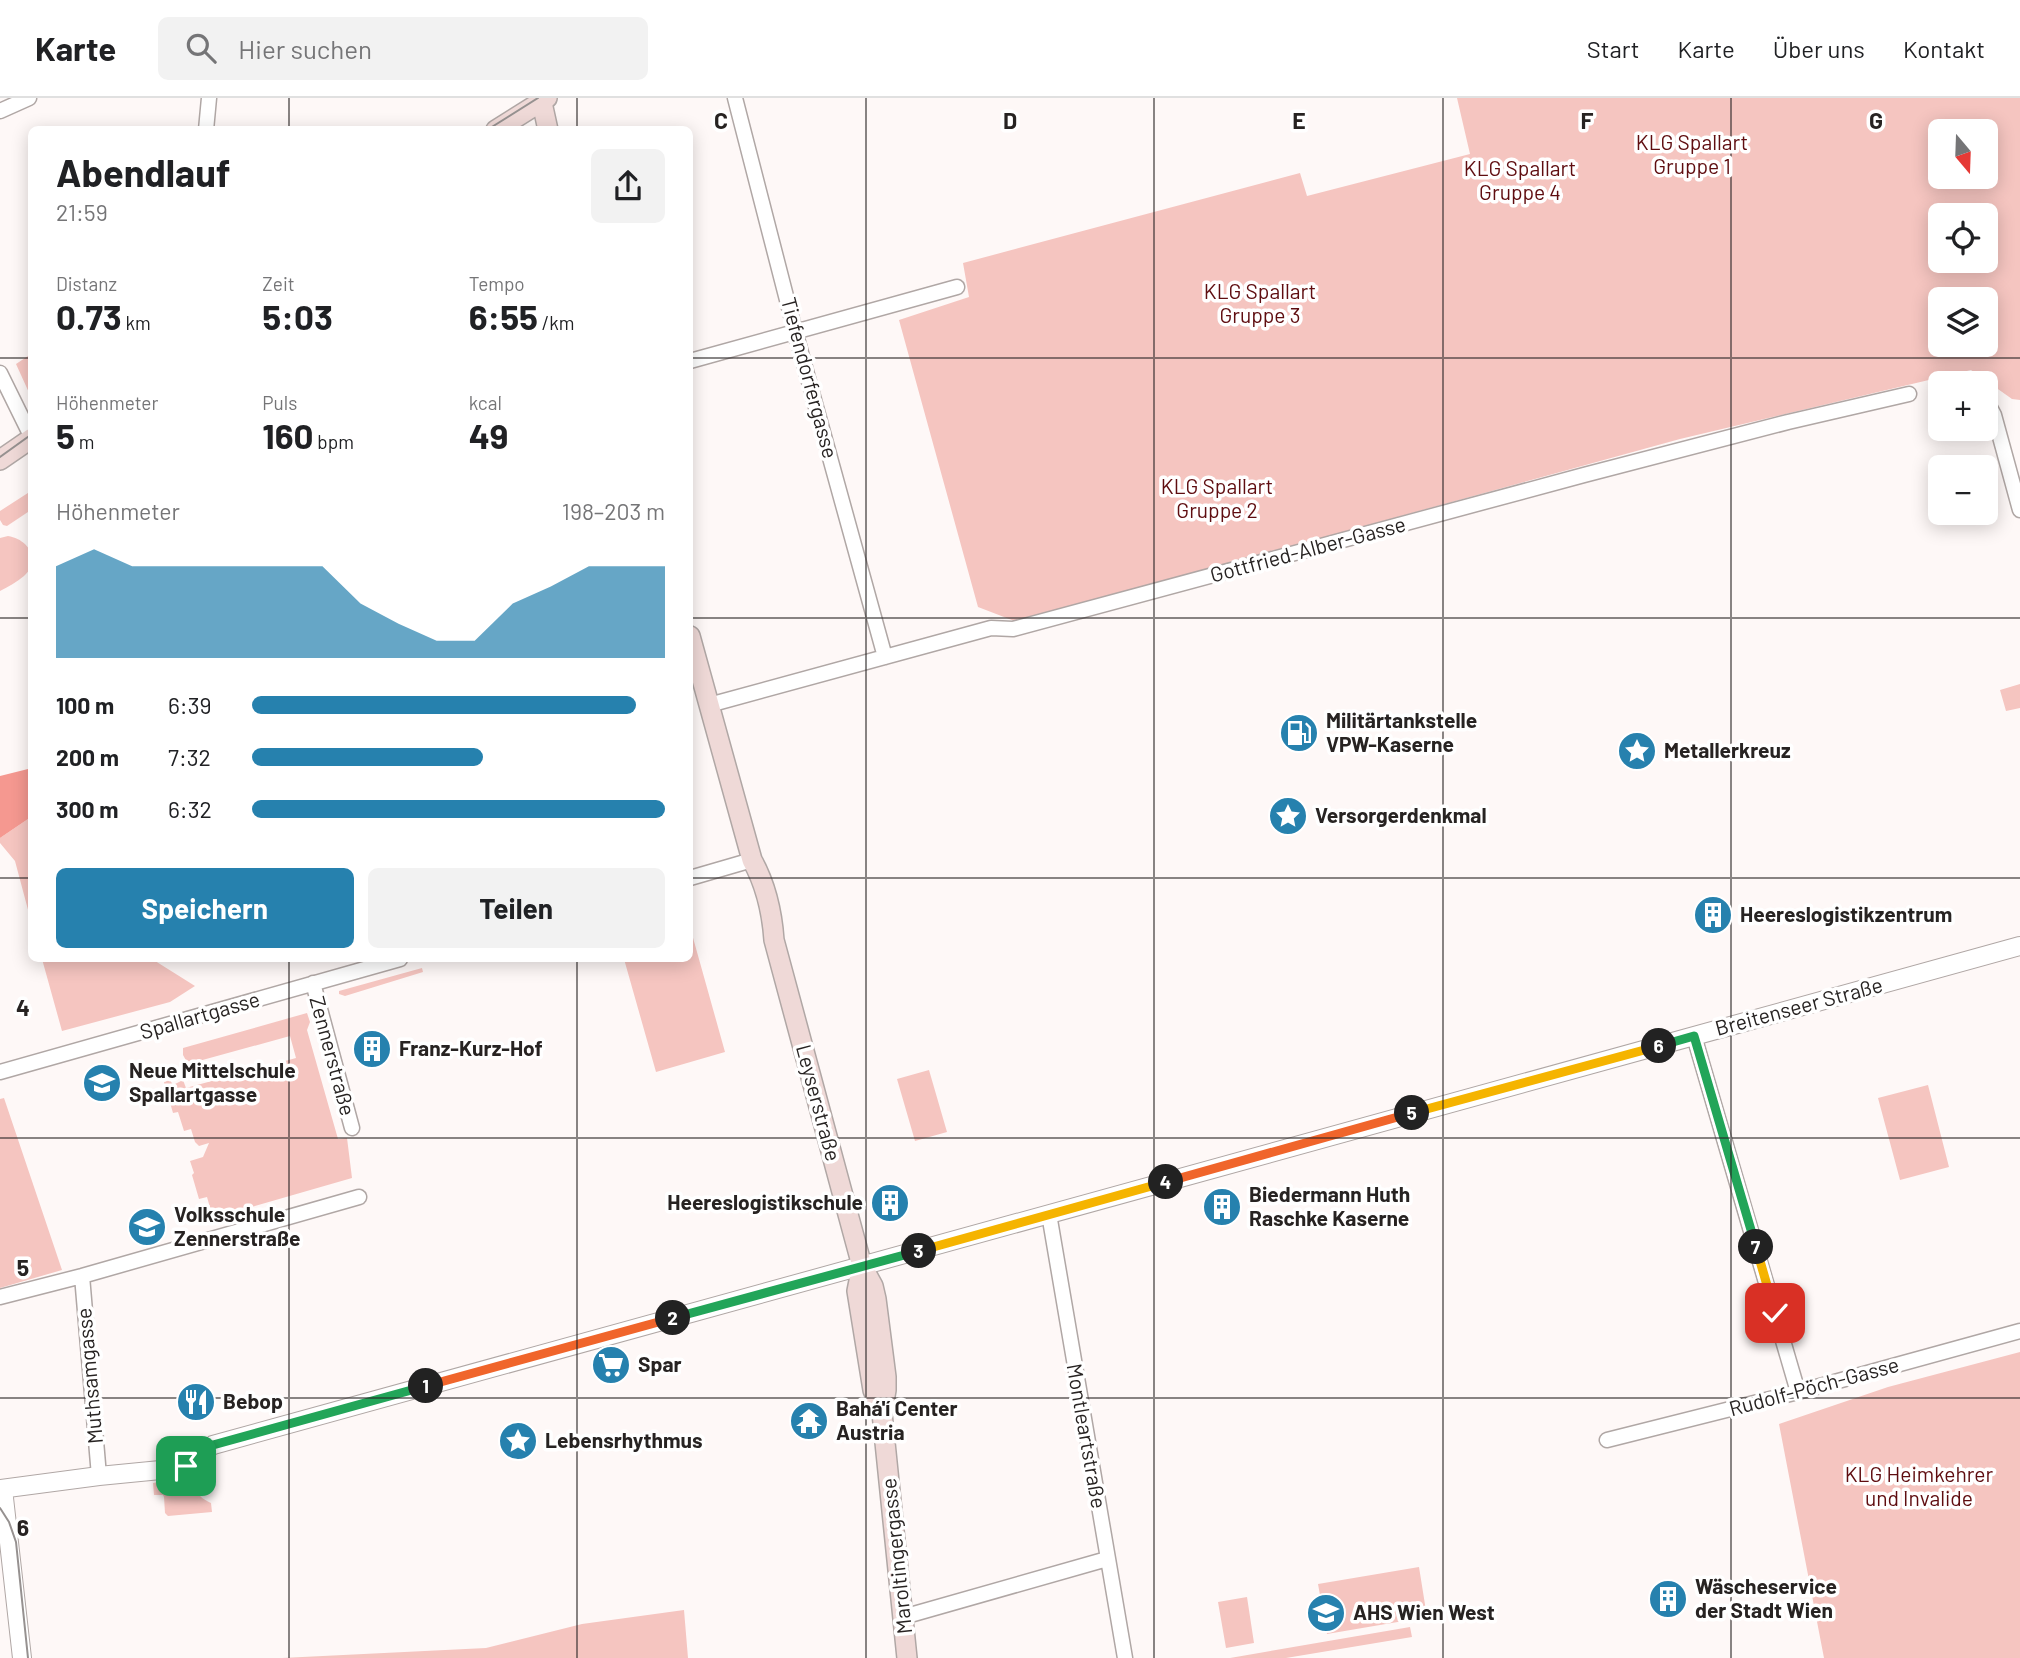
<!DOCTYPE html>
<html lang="de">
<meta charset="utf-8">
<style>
:root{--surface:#fff;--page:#f2f2f2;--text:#202124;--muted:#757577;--line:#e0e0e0;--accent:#2681ae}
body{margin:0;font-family:Barlow,sans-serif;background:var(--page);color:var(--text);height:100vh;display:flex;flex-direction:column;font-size:26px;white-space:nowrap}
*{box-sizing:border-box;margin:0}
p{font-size:23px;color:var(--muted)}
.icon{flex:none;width:38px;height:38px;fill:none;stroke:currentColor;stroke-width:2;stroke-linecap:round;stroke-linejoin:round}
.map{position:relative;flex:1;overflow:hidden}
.panel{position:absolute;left:28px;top:28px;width:665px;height:836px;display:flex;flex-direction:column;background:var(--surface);border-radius:10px;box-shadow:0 4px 18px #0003}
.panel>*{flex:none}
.needle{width:46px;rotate:161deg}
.controls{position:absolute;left:1928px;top:21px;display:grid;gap:14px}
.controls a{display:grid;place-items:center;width:70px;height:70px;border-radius:10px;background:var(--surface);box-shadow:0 4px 18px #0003;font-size:35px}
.pin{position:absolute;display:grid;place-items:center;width:60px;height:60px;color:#fff;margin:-30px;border-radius:14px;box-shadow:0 4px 10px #0006}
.km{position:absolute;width:35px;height:35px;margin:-18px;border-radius:50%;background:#222;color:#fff;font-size:19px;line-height:35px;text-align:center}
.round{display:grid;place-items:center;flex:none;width:74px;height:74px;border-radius:10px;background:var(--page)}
.overview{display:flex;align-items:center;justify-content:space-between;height:119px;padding:0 28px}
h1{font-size:38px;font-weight:700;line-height:52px}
.metrics{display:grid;grid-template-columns:repeat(3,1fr);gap:10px;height:119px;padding:7px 28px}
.metrics div{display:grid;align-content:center}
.metrics b{font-size:35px;font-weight:700}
.metrics small{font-size:19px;font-weight:400}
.metrics p{font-size:19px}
.chart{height:196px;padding:14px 28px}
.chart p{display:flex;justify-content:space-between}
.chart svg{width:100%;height:126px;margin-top:7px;fill:var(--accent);opacity:.7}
.action{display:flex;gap:14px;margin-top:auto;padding:14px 28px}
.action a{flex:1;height:80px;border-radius:10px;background:var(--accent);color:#fff;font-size:28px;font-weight:700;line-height:80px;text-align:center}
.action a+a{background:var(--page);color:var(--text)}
ul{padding:0 28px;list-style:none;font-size:23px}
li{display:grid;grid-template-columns:112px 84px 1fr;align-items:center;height:52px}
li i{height:18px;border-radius:9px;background:var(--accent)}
header{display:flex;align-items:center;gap:42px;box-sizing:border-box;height:98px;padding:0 35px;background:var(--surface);border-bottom:2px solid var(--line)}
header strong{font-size:33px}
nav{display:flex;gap:38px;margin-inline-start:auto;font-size:24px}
.search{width:490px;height:63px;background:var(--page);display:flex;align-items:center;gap:18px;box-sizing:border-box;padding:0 24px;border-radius:10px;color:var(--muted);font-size:26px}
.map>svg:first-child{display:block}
.green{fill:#f5c5c0;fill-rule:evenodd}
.forest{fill:#f59890}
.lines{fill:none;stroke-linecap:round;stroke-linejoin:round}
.minor-casing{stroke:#b0a7a5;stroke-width:17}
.tertiary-casing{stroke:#b0a7a5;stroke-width:20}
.secondary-casing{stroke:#b0a7a5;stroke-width:22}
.minor{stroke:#fff;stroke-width:14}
.tertiary{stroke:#fff;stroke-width:18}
.secondary{stroke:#efd9d7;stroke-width:19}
.tram{stroke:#969190;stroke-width:2}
.split-1-casing{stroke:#fff;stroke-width:14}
.split-2-casing{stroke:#fff;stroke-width:14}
.split-3-casing{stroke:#fff;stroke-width:14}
.split-4-casing{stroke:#fff;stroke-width:14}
.split-5-casing{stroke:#fff;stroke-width:14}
.split-6-casing{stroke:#fff;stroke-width:14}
.split-7-casing{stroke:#fff;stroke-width:14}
.split-8-casing{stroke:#fff;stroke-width:14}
.split-1{stroke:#22a559;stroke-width:9}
.split-2{stroke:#f0652b;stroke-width:9}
.split-3{stroke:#22a559;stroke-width:9}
.split-4{stroke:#f5b400;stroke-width:9}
.split-5{stroke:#f0652b;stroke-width:9}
.split-6{stroke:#f5b400;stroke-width:9}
.split-7{stroke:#22a559;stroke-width:9}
.split-8{stroke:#f5b400;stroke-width:9}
.grid{fill:none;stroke:#272322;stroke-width:2;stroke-opacity:0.55}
.labels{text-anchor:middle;stroke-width:7;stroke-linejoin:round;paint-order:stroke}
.park-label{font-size:21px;fill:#5f0d10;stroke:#fff}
.street-label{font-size:21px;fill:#272322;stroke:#fff}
.poi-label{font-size:21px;font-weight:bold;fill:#272322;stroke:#fff;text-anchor:start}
.grid-label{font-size:23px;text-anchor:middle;font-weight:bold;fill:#272322;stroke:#fff;stroke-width:7;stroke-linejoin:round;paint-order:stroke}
</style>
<header>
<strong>Karte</strong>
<div class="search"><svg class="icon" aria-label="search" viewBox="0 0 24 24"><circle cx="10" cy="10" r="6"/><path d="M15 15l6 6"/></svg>Hier suchen</div>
<nav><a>Start</a><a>Karte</a><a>Über uns</a><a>Kontakt</a></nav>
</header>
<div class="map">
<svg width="2020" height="1560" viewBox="0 0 2020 1560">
<rect width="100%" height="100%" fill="#fef8f7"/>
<path class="green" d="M1457,0H2020V302L2012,301L1971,272L1680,341L1017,524L978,509L899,222L969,199L963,165L1300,75L1307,98L1470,56ZM1941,33H1986V79H1941ZM1941,117H1986V163H1941ZM1941,201H1986V247H1941Z
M31,256V299L16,266Z
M31,393V412L7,428L3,427L0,422V413Z
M8,438C28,441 42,462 24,478C17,484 8,489 0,493V440Z
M2020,586V610L2006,613L2000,592Z
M31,719V823L15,763L0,745V740Z
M690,829L725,954L656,974L624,861H690Z
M42,861H152L195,888L170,904L62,933Z
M422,870L423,874L345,898L339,896V893Z
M307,915L310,924L307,932L338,1041L347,1040L352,1080L213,1120L207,1099L199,1101L192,1077L194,1075L190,1063L203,1059L209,1045L199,1048L195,1044L191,1031L184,1033L178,1014L173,1015L164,984L170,982L173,987L183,982L186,990L296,960L290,938L188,966L183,957V950Z
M929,972L947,1034L915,1043L897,981Z
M1928,987L1949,1069L1900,1082L1878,1000Z
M4,1000L62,1172L0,1190V1001Z
M2020,1254V1560H1824L1779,1326L1888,1289Z
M189,1376C194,1390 197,1399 211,1405L212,1414L168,1418L165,1415L164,1399L163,1397H154L153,1385L164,1383L165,1379Z
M1419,1469L1427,1519L1327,1536L1318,1486Z
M1247,1499L1254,1545L1226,1550L1218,1504Z
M684,1512L688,1560H282L486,1550L582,1526Z
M1410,1529L1412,1539L1286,1560H1230Z"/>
<path class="forest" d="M28,671L31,678V719L0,740V678Z"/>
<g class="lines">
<defs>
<path id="minor" d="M735,0L795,233L885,559
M0,13L29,0
M206,32L209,0
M690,263L957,189
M0,275L32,340
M1986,302L1994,317L2020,412
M709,607L991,530L1013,531L1584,377L1788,324L1909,296
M690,780L752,762
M313,885L352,1030
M1694,938L1798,1294
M0,974L400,861
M1049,1116L1125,1560
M82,1178L99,1378
M0,1199L82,1178L359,1099
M1607,1342L1798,1294L2020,1233
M903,1519L1107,1461"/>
<path id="tertiary" d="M0,1391L99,1378L181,1370L213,1347L2020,848
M3,1391L22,1560"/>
<path id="secondary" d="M541,0L548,32
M496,32L547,0
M0,362L32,340
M690,538L752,762C766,787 772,814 774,842L862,1168L873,1188L876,1201L886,1279V1292L882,1315L907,1560
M862,1168L857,1193L873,1292L882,1314"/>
</defs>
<use href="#minor" class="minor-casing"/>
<use href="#tertiary" class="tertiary-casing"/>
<use href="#secondary" class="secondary-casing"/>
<use href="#minor" class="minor"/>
<use href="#tertiary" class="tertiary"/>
<use href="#secondary" class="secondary"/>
<path class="tram" d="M487,32L538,0
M0,359L32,336
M0,1410L9,1424L16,1444L28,1560"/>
</g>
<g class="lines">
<defs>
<path id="split-1" d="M186,1368L213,1347L426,1288"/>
<path id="split-2" d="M426,1288L673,1220"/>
<path id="split-3" d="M673,1220L919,1153"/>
<path id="split-4" d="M919,1153L1166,1084"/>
<path id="split-5" d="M1166,1084L1412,1015"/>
<path id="split-6" d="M1412,1015L1659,948"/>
<path id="split-7" d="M1659,948L1694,938L1756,1149"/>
<path id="split-8" d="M1756,1149L1775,1215"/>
</defs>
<use href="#split-1" class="split-1-casing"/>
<use href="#split-2" class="split-2-casing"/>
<use href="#split-3" class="split-3-casing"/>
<use href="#split-4" class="split-4-casing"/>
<use href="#split-5" class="split-5-casing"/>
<use href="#split-6" class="split-6-casing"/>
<use href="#split-7" class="split-7-casing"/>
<use href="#split-8" class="split-8-casing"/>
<use href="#split-1" class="split-1"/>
<use href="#split-2" class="split-2"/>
<use href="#split-3" class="split-3"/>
<use href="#split-4" class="split-4"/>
<use href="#split-5" class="split-5"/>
<use href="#split-6" class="split-6"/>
<use href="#split-7" class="split-7"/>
<use href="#split-8" class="split-8"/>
</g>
<path class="grid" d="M289,0V32M577,0V32M866,0V1560M1154,0V1560M1443,0V1560M1731,0V1560M0,260H32M690,260H2020M0,520H32M690,520H2020M0,780H32M690,780H2020M289,861V1560M577,861V1560M0,1040H2020M0,1300H2020"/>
<defs>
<symbol id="fuel-disc" viewBox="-11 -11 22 22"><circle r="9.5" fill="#2681ae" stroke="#fff"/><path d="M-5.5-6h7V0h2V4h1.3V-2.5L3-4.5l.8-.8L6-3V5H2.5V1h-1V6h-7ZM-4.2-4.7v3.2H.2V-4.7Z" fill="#fff"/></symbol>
<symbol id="sight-disc" viewBox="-11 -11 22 22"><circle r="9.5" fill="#2681ae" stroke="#fff"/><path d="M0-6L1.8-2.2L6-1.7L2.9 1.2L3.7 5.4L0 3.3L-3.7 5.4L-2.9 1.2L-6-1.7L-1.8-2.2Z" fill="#fff"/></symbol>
<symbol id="building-disc" viewBox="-11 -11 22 22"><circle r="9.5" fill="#2681ae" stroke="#fff"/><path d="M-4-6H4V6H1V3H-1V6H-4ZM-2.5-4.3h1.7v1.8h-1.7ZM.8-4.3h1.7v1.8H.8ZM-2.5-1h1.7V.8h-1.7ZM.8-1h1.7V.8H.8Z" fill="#fff"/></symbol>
<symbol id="school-disc" viewBox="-11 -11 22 22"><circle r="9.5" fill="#2681ae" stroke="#fff"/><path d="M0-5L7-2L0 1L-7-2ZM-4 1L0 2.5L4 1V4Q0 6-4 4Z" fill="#fff"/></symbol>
<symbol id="supermarket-disc" viewBox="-11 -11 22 22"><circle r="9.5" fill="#2681ae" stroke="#fff"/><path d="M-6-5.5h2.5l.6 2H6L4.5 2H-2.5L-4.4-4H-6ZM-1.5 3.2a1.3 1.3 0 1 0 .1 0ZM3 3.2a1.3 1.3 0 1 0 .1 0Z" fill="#fff"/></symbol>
<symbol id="restaurant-disc" viewBox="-11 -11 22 22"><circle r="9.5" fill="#2681ae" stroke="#fff"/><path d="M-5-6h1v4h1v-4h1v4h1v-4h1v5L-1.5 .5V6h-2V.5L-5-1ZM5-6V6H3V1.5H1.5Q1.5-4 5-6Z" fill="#fff"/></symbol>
<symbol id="temple-disc" viewBox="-11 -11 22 22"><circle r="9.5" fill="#2681ae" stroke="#fff"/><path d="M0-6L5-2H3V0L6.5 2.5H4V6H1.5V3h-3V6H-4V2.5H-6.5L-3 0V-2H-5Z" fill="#fff"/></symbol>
</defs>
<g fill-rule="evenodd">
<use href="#fuel-disc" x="1277" y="613" width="44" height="44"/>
<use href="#sight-disc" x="1615" y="631" width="44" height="44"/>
<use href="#sight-disc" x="1266" y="696" width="44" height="44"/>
<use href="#building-disc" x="1691" y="795" width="44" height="44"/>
<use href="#building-disc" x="350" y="929" width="44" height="44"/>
<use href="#school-disc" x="80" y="963" width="44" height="44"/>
<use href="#building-disc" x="868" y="1083" width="44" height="44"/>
<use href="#building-disc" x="1200" y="1087" width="44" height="44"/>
<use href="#school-disc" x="125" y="1107" width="44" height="44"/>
<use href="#supermarket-disc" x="589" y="1245" width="44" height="44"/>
<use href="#restaurant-disc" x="174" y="1282" width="44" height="44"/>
<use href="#temple-disc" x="787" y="1301" width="44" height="44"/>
<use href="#sight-disc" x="496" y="1321" width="44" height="44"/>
<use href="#building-disc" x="1646" y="1479" width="44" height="44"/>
<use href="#school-disc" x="1304" y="1493" width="44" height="44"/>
</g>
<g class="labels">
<g class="park-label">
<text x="1692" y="52">KLG Spallart<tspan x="1692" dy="24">Gruppe 1</tspan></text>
<text x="1520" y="78">KLG Spallart<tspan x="1520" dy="24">Gruppe 4</tspan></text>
<text x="1260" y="201">KLG Spallart<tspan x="1260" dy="24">Gruppe 3</tspan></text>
<text x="1217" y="396">KLG Spallart<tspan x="1217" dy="24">Gruppe 2</tspan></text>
<text x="1919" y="1384">KLG Heimkehrer<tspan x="1919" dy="24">und Invalide</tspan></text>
</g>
<g class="street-label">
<text transform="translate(809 280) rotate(75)" y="7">Tiefendorfergasse</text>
<text transform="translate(1308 452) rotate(-15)" y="7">Gottfried-Alber-Gasse</text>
<text transform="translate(1799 909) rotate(-15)" y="7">Breitenseer Straße</text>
<text transform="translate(200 918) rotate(-16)" y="7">Spallartgasse</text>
<text transform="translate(332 958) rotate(75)" y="7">Zennerstraße</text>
<text transform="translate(818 1005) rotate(75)" y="7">Leyserstraße</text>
<text transform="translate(90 1278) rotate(-95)" y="7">Muthsamgasse</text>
<text transform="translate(1814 1289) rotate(-15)" y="7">Rudolf-Pöch-Gasse</text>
<text transform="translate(1086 1338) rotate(80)" y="7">Montleartstraße</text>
<text transform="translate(897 1458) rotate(-96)" y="7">Maroltingergasse</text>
</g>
<g class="poi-label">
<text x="1326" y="630">Militärtankstelle<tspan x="1326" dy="24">VPW-Kaserne</tspan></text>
<text x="1664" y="660">Metallerkreuz</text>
<text x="1315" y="725">Versorgerdenkmal</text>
<text x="1740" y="824">Heereslogistikzentrum</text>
<text x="399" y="958">Franz-Kurz-Hof</text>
<text x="129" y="980">Neue Mittelschule<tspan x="129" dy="24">Spallartgasse</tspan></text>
<text x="1249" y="1104">Biedermann Huth<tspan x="1249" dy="24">Raschke Kaserne</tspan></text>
<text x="863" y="1112" text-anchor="end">Heereslogistikschule</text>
<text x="174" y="1124">Volksschule<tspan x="174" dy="24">Zennerstraße</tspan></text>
<text x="638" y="1274">Spar</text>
<text x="223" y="1311">Bebop</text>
<text x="836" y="1318">Bahá'í Center<tspan x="836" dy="24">Austria</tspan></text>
<text x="545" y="1350">Lebensrhythmus</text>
<text x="1695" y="1496">Wäscheservice<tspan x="1695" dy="24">der Stadt Wien</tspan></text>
<text x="1353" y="1522">AHS Wien West</text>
</g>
</g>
<g class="grid-label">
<text x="721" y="31">C</text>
<text x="1010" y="31">D</text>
<text x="1299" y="31">E</text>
<text x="1587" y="31">F</text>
<text x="1876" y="31">G</text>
<text x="23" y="918">4</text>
<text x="23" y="1178">5</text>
<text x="23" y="1438">6</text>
</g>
</svg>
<div class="controls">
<a><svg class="needle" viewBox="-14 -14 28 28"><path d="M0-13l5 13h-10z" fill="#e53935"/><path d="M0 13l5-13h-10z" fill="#757577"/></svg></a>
<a><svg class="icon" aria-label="locate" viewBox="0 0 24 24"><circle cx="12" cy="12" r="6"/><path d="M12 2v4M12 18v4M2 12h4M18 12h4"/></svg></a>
<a><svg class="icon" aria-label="layers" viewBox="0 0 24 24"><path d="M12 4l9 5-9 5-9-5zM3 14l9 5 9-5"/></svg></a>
<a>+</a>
<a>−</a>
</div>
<div class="pin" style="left:186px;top:1368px;background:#1e9e55"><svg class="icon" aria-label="arrive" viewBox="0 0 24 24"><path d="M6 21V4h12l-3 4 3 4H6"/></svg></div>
<div class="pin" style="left:1775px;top:1215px;background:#d93025"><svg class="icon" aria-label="check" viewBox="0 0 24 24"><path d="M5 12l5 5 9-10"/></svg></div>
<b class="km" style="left:426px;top:1288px">1</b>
<b class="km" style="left:673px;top:1220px">2</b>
<b class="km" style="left:919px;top:1153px">3</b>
<b class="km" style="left:1166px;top:1084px">4</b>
<b class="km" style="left:1412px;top:1015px">5</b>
<b class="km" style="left:1659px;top:948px">6</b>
<b class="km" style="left:1756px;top:1149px">7</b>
<section class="panel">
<div class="overview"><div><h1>Abendlauf</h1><p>21:59</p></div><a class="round"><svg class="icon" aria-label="share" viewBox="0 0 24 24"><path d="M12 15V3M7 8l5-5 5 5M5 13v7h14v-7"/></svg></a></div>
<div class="metrics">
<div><p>Distanz</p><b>0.73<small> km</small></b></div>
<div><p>Zeit</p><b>5:03</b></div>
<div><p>Tempo</p><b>6:55<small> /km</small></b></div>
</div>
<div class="metrics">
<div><p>Höhenmeter</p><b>5<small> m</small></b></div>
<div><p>Puls</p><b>160<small> bpm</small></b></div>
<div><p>kcal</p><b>49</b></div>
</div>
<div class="chart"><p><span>Höhenmeter</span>198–203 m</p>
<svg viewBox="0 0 160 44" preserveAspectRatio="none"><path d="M0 44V12L10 6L20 12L30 12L40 12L50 12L60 12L70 12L80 25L90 32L100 38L110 38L120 25L130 19L140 12L150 12L160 12V44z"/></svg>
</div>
<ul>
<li><b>100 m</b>6:39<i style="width:93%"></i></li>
<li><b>200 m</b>7:32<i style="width:56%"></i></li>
<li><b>300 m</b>6:32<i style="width:100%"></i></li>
</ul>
<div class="action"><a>Speichern</a><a>Teilen</a></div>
</section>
</div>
